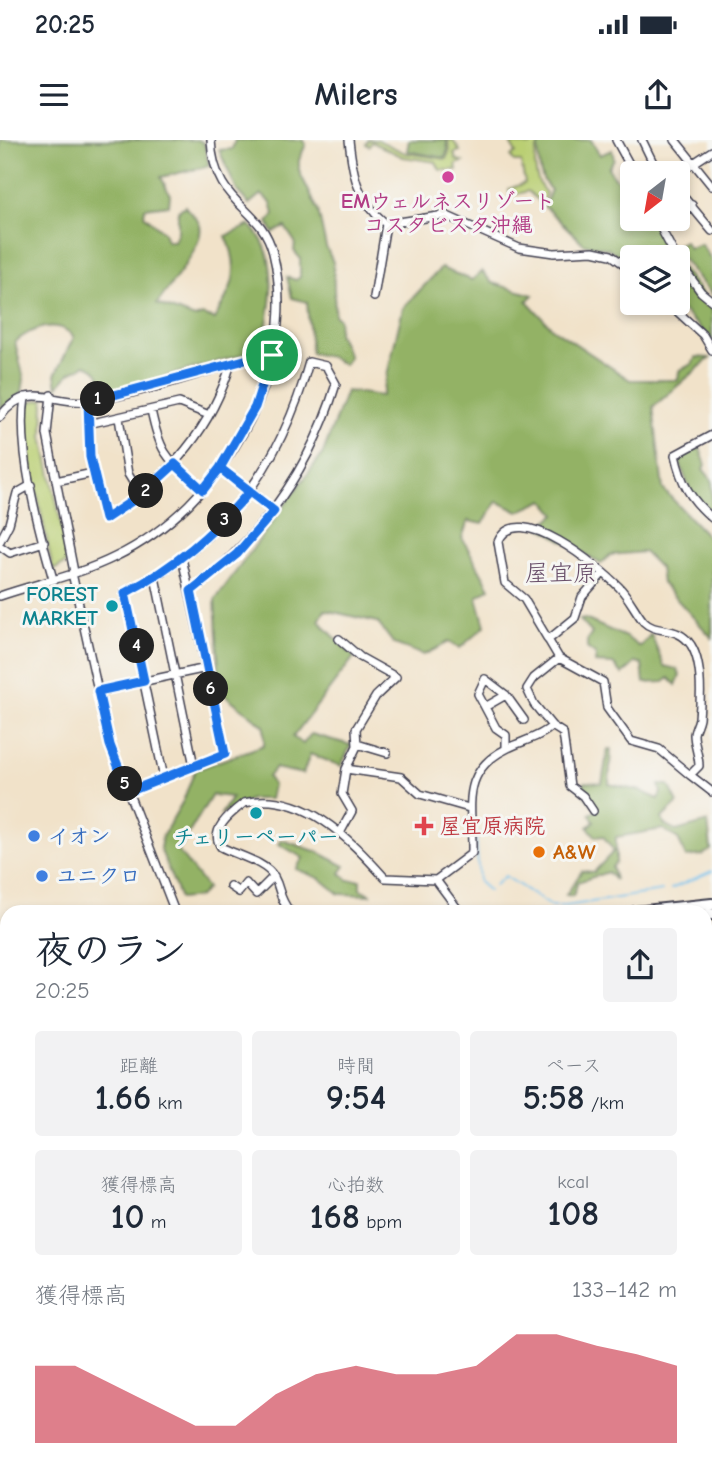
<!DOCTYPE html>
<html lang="ja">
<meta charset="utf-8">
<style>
:root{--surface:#fff;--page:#f2f2f3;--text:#1f2937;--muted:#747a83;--accent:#d1495b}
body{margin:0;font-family:"Comic Neue","Klee One",sans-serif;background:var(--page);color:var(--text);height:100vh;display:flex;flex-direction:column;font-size:26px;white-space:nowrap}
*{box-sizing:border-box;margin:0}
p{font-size:23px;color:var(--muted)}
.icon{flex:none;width:38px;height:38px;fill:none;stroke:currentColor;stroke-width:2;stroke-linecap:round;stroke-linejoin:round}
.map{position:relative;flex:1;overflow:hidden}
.panel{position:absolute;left:0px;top:765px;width:712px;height:569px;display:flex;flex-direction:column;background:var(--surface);border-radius:21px 21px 0 0;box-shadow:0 4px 10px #0003}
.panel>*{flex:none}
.needle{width:46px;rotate:211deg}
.tools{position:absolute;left:620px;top:21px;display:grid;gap:14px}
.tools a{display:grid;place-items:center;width:70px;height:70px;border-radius:7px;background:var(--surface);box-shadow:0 4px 10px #0003;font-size:35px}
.pin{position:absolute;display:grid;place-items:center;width:60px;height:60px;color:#fff;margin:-30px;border:4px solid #fff;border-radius:50%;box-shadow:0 2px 7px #0007}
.km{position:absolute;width:35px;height:35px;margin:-18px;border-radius:50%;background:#222;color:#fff;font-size:19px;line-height:35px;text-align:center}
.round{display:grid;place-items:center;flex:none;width:74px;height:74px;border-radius:7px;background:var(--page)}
.headline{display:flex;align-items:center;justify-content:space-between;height:119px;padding:0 35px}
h1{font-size:38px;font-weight:700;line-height:52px}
.figures{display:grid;grid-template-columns:repeat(3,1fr);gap:10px;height:119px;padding:7px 35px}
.figures div{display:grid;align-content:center;border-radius:7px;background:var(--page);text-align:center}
.figures b{font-size:35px;font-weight:700}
.figures small{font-size:19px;font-weight:400}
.figures p{font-size:19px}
.chart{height:196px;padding:14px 35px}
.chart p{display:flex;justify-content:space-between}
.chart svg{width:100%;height:126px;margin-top:7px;fill:var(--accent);opacity:.7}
.status{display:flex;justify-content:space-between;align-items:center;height:49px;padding:0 35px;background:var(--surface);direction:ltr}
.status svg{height:19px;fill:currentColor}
header{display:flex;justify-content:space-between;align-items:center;height:91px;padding:0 35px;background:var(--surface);font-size:32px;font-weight:700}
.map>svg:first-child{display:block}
.green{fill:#bacf73;stroke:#6e7857;stroke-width:2}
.forest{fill:#93b265;stroke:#5a6a50;stroke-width:2}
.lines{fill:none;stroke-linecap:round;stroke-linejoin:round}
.stream{stroke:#6fbeea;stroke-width:2}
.minor-casing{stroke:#413f50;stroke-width:10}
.major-casing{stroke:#413f50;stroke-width:12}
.highway-casing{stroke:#413f50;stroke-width:14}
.minor{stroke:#fff;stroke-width:7}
.major{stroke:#fff;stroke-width:9}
.highway{stroke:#fff;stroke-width:10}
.route-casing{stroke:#fff;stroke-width:14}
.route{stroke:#1a73e8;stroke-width:9}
.hotel-dot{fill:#d1479c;stroke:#f6f6f2;stroke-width:2.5}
.culture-dot{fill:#0f9aa8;stroke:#f6f6f2;stroke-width:2.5}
.health-dot{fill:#e0444e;stroke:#f6f6f2;stroke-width:2.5}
.shop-dot{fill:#3f7fe0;stroke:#f6f6f2;stroke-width:2.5}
.food-dot{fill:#e8710a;stroke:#f6f6f2;stroke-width:2.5}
.labels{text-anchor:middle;stroke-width:6;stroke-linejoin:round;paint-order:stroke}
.hotel-label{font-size:21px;font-weight:bold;fill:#b23c85;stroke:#f6f6f2}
.culture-label{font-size:21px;font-weight:bold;fill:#0d838f;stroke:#f6f6f2;text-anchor:end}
.health-label{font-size:21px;font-weight:bold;fill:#be3a42;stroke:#f6f6f2;text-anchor:start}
.shop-label{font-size:21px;font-weight:bold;fill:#366cbe;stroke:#f6f6f2;text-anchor:start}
.food-label{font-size:21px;font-weight:bold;fill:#c56008;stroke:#f6f6f2;text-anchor:start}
.quarter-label{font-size:24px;fill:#694f6a;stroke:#f6f6f2}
</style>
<div class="status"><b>20:25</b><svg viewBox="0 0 49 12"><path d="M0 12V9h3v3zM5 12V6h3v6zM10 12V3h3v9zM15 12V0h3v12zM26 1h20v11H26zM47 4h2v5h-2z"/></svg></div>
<header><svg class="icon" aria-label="menu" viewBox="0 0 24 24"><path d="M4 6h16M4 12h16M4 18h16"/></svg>Milers<svg class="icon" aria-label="share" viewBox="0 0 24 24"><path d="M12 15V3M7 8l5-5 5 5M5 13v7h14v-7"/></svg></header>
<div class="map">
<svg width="712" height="1332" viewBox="0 0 712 1332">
<rect width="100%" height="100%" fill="#f6f6f2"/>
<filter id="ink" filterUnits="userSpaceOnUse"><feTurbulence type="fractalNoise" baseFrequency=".0143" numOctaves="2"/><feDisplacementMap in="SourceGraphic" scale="14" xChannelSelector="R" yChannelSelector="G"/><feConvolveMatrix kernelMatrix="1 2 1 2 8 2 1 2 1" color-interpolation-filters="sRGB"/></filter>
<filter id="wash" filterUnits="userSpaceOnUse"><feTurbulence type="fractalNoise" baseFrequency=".00686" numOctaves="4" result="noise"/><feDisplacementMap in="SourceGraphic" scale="28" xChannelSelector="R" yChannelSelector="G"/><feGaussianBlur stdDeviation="1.57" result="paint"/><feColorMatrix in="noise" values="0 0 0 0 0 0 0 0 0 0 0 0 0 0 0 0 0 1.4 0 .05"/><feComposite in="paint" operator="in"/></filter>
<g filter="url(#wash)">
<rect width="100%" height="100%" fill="#f1e2c9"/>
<path class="green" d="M368,0H378L405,13L446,19L450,10L448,0H453L460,11L454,13L456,19L463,22L456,24L457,30H440L436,22L403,17L372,2L369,6L366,4Z
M534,0H541C532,16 533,39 546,53L542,64L528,51L510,56L509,49L525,43L521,22H514L511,17L516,13L510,3L530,6Z
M44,259L43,297L69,422L53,430L26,300L28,262Z
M7,1070V1289L0,1279V1091Z"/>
<path class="forest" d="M0,0H198L204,3L209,26L161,37L170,55L169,65L145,68L144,75L164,92L167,101H174L178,91V71L185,66C189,72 196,77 199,83C209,102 167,148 157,164L195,178L202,175L214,179C232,150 242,131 226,96L250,85C283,116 270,170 262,209L97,256C103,241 102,230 85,225L70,233L57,247L55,235L74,197C58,178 32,188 15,202L24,239L22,253L0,269Z
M235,0H302L306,4L299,20V31L318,70L326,107L333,122L335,175L339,179L338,193L349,217L344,225L330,217L311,213L307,162L292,158L287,137L296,140L300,137V118L294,111L295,102L285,87L273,93L268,82L274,74L271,63L261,54L249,64L237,51L219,10L232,9Z
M409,0H446L448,9L445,18L407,11Z
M543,0H591L600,15L612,10L614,19L608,28L632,60V79H654L674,117H632V124L609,109L584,104L544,66L551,50C538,38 539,23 538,6Z
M684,101L689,108L701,104L711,119L712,155L673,107Z
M677,122L712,165V200L675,163H677Z
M441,128L472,140L482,131L492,143L533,155L527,161L552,188L630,240H678L679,231L692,224L696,217L710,218L653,267L663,349L712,401V498L662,443L660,428L644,412L610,415L601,424L540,387L556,374L544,360L518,372L497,361L483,384L468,381L462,398L490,448L477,457L485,486L460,508L449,502L424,515L394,504L377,482L325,470L319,481L354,517L293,597L303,604L311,594L351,605L341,626L310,614L303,634L275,628L268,637L273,645L270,659H251L221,674L232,657L212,655L178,711L207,748L199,757L180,759L160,708L162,697L183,661L195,630L264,605V586L220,551L215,460L323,313L346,251L382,256L403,168Z
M700,308L706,325L703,329L712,340V374L692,355L680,324L684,312Z
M585,479L626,497L640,507L651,494L664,526L677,529L680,535L676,545L669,538L664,542L644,543L642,524L636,522L623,534L613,524L595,523L596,515L587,508V501L592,493L580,480Z
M608,609H611L609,644L641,651L658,659L661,653L659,645H669L678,663L662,678L664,684L676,691L708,682L711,710L702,715L686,717L678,699L663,689L616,697V722L612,727L615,740L608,732L578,742L573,756L566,755L582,731L594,732L614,711L603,696L596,697L588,687L594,682L590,674L597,670L579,649L585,642L602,643Z
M282,700L318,712L345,726L340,733L348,740H360V749L372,755L339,754L321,739L296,729L303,718L279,704Z
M4,1098L7,1099V1203L0,1208V1099Z
M37,1327L204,1326V1327L202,1332H33Z"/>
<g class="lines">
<path class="stream" d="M481,693L476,695L479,742L489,751
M494,746L505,736L551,766H566L662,751
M671,749L712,731
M0,973L7,971
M459,1326L463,1332"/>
</g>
</g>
<g filter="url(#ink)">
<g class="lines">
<defs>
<path id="minor" d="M349,0C353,37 357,59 386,84L445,75L519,108L554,113L593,111L611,115L632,130
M616,0L634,33
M642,0L658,33
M675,0L712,46
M677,34L712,11
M677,49L712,91
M677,75L692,65
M656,79L676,117
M658,84L670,79
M677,119L701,152L712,161
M374,157L386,84
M668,163L703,195L712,210
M51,255L47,294L74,432
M25,257C17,310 38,387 53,439
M88,262L90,317L105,379C165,342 211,292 231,223
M151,270C161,318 168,318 203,350
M0,277C29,238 54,266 90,261C148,253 206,230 263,215H272
M119,278L128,334L141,355
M88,284L179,263L209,275
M712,295L675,315C681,343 690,359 712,378
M220,328L274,371
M56,341L93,333
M0,401L9,384L17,353L31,345
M0,406L10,413L44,402
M72,433L110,605L175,772
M155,437L194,626
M0,456C38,443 79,435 115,417C221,366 302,231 273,113C261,64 214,67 211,0
M339,499L360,517L396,537L376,556L356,589L357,606L346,629
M548,500L575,478L582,457L603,433
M559,518L603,542L607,568L631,601L659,609L690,635
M98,551L207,528
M485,567L506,555
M552,586L563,593L570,646L583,656L593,671
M357,604L387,613
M506,609V595L496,588L478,554L485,539L506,555L524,580
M164,638L125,453C223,402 280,329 309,222L326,226L336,244C310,330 262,397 191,451
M128,652L225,614L182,418
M340,693L352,671L342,654L346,629L401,637L420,654L469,668
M436,740L460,772
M230,746L239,752L246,743L256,754L274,736
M290,772C277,755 282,751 274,737C266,722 236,715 221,707C209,690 230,674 244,663C303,650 349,698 385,738L436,740L472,713C473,668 458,632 508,608C522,601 541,597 552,586L534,564L527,549L534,538L559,518L524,459L505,443L498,402C517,357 601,429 619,447C629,457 635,471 644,482C657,495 677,484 691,505C703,524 701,557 699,578C698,584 695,588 694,594C694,605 699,615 699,626L690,635L712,652
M705,823L712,826
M389,1326L393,1332"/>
<path id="major" d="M0,923L7,929
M0,938L7,944
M213,1332L216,1326
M225,1332L226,1326"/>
<path id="highway" d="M635,772L712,764
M705,775L712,774
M705,856L712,846
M705,875L712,865
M0,1032L7,1020
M0,1059L7,1044
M259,1332L263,1326
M271,1332L276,1326"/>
</defs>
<use href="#minor" class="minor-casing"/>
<use href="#major" class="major-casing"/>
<use href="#highway" class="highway-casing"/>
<use href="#minor" class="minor"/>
<use href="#major" class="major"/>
<use href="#highway" class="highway"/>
</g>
</g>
<g class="lines" filter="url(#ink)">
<defs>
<path id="route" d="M272,215H263L88,262L90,317L105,379L141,355L175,324L203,350L220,328L250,351C213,394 175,427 125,453L144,541L98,551L110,605L128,652L225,614L191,451L237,414L274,371C256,357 238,343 220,328L255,267L272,215"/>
</defs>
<use href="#route" class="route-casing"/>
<use href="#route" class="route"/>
</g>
<circle class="hotel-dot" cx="448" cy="37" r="7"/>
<g class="culture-dot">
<circle cx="112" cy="466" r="7"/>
<circle cx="256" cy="673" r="7"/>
</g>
<path class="health-dot" d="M420.5 675.5h7v7h7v7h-7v7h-7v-7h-7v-7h7z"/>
<g class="shop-dot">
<circle cx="34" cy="696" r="7"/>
<circle cx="42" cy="736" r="7"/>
</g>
<circle class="food-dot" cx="539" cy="712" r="7"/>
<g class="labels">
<g class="hotel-label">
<text x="448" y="68">EMウェルネスリゾート<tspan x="448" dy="24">コスタビスタ沖縄</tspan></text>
</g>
<g class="culture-label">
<text x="98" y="461">FOREST<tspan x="98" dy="24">MARKET</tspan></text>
<text x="256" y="704" text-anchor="middle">チェリーペーパー</text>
</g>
<g class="health-label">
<text x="440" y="693">屋宜原病院</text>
</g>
<g class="shop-label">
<text x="48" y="703">イオン</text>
<text x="56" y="743">ユニクロ</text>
</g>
<g class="food-label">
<text x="553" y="719">A&amp;W</text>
</g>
<g class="quarter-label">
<text x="561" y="441">屋宜原</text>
</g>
</g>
</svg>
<div class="tools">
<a><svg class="needle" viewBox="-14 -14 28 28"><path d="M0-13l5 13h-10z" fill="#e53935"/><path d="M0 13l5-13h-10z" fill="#747a83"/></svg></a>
<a><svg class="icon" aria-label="layers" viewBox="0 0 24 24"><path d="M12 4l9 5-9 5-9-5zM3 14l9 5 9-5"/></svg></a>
</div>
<div class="pin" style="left:272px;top:215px;background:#1e9e55"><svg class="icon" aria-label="arrive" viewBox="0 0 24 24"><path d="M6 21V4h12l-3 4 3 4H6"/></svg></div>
<b class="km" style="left:98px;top:259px">1</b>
<b class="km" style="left:146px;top:351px">2</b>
<b class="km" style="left:225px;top:380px">3</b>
<b class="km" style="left:137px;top:506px">4</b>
<b class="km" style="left:125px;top:644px">5</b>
<b class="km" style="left:211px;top:549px">6</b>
<section class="panel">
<div class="headline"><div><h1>夜のラン</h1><p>20:25</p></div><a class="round"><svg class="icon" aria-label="share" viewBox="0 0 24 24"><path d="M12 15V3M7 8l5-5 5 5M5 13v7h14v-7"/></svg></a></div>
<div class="figures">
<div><p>距離</p><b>1.66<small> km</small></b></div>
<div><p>時間</p><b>9:54</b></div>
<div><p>ペース</p><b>5:58<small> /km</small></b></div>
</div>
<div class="figures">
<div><p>獲得標高</p><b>10<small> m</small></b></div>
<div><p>心拍数</p><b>168<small> bpm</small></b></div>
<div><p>kcal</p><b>108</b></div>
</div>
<div class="chart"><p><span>獲得標高</span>133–142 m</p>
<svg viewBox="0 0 160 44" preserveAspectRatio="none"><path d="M0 44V17L10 17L20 24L30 31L40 38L50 38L60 27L70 20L80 17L90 20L100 20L110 17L120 6L130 6L140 10L150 13L160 17V44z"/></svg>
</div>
</section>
</div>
